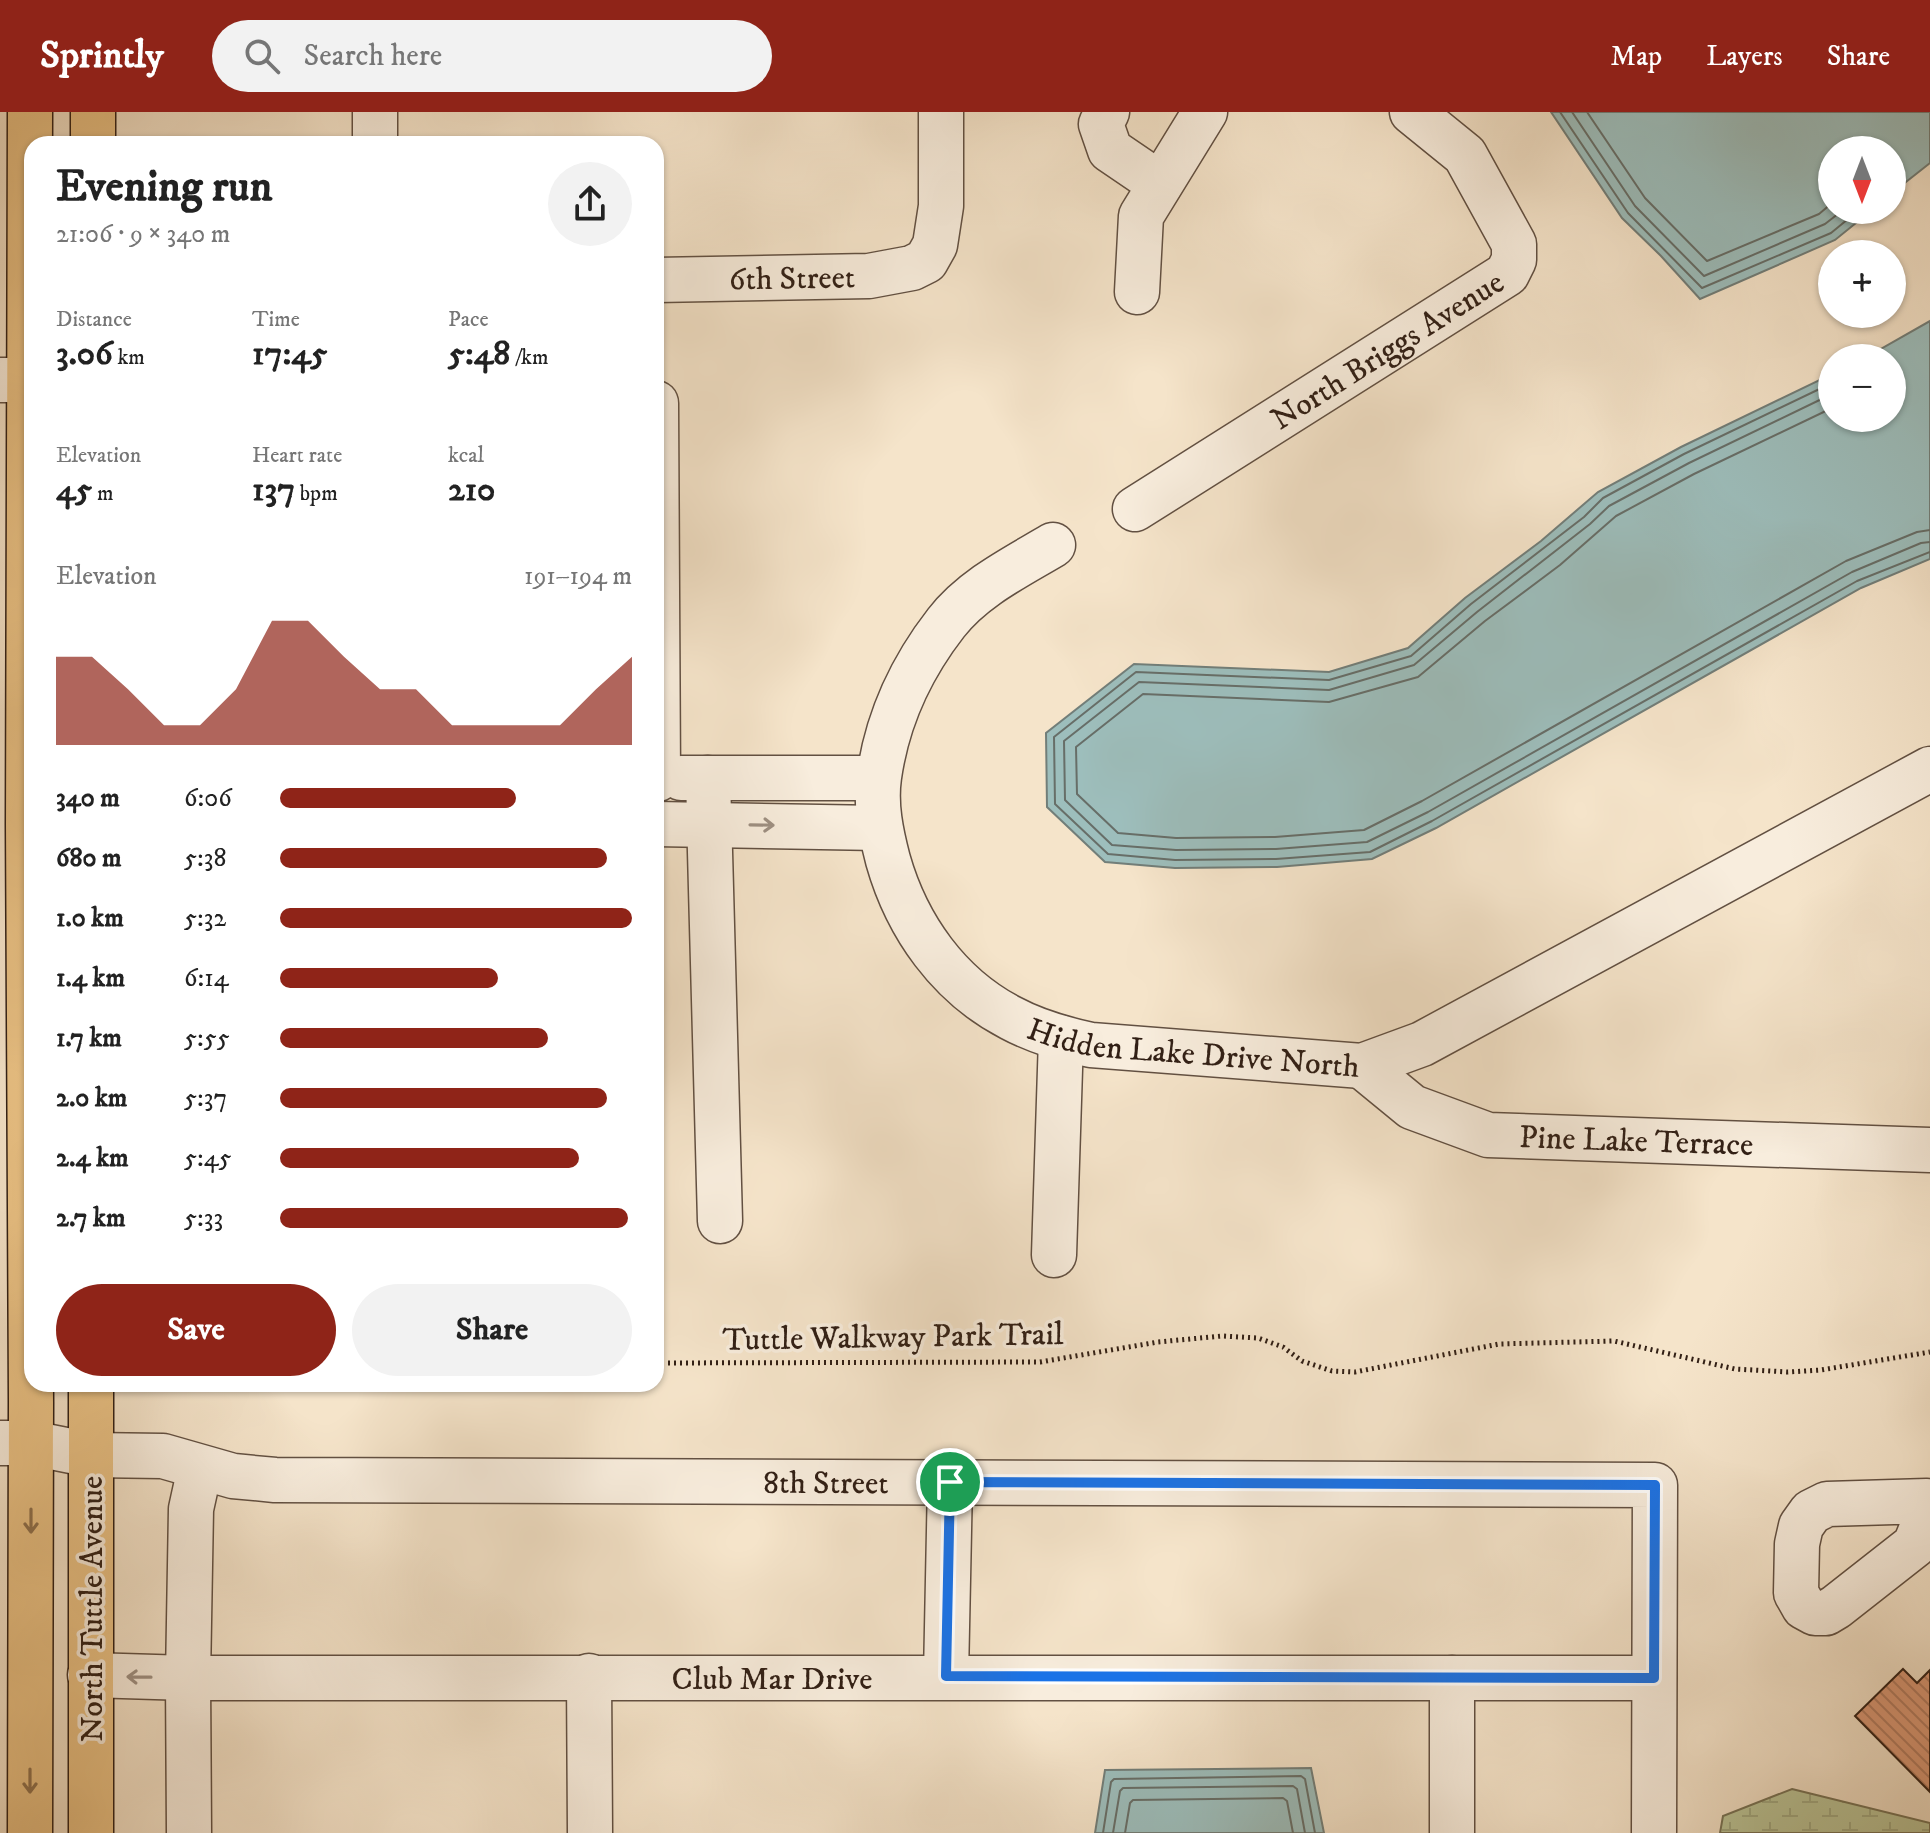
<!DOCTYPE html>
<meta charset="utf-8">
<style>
:root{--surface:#fff;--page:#f2f2f2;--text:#222;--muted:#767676;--accent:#8f2418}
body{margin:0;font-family:"IM FELL DW Pica",serif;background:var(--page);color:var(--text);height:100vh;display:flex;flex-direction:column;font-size:30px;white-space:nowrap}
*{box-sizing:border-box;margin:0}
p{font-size:26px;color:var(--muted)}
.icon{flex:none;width:44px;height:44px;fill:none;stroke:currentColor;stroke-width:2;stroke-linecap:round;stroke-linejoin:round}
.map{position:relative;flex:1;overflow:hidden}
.panel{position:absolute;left:24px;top:24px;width:640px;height:1256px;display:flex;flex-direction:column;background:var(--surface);border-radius:24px;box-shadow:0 2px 6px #0004}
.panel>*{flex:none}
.needle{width:52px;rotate:180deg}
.buttons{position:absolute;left:1818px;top:24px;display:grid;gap:16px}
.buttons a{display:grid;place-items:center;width:88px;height:88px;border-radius:50%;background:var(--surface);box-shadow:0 2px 6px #0004;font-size:40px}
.pin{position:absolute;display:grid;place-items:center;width:68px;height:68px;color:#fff;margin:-34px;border:4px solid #fff;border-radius:50%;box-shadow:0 2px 8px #0007}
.round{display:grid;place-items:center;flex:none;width:84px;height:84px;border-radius:42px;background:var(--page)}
.summary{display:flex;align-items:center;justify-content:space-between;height:136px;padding:0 32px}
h1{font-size:44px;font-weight:800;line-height:60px}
.stats{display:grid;grid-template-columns:repeat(3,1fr);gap:12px;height:136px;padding:8px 32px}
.stats div{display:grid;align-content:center}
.stats b{font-size:34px;font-weight:800}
.stats small{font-size:22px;font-weight:400}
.stats p{font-size:22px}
.chart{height:224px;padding:16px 32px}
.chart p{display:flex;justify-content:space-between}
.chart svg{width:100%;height:144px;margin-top:8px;fill:var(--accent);opacity:.7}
.primary-button{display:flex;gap:16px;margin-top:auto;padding:16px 32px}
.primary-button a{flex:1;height:92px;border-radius:48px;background:var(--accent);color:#fff;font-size:32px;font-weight:800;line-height:92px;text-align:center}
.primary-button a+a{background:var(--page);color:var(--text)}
ul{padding:0 32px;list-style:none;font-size:26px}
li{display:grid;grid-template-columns:128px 96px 1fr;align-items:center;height:60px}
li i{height:20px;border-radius:10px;background:var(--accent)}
header{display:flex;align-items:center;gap:48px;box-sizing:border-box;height:112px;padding:0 40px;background:var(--accent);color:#fff}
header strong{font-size:38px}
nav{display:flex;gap:44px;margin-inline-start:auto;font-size:28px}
.search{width:560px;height:72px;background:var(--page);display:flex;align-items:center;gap:20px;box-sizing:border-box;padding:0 28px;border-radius:44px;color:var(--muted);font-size:30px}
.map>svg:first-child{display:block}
.wetland{fill:url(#wetland-marsh);stroke:#767256;stroke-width:2}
.water{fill:#9dbebc;stroke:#727e79;stroke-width:2}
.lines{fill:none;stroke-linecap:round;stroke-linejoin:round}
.shore{stroke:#676e68;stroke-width:2}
.building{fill:url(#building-back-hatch);stroke:#311f15;stroke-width:2}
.minor-casing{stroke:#625042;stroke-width:47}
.major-casing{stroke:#311f15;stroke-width:47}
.path{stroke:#311f15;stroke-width:5;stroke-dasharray:2 4;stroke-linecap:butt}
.minor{stroke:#f8eddd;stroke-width:44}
.major{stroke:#eac285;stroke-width:44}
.oneway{stroke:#9e9083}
.oneway2{stroke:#8e704d}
.route-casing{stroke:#fff;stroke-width:16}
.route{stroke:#1a73e8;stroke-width:10}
.labels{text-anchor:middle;stroke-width:7;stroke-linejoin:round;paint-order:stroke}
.street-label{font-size:32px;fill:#311f15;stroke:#f8eddd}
</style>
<header>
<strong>Sprintly</strong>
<div class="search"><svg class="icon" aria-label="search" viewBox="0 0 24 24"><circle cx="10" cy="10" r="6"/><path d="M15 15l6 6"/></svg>Search here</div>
<nav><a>Map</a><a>Layers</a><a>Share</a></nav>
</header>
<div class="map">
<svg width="1930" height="1721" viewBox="0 0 1930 1721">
<defs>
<pattern id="wetland-marsh" width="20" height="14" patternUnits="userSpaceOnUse" patternTransform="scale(2)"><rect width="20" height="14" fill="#bac598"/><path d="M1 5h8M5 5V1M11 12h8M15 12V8" fill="none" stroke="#a0a982"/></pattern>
<pattern id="building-back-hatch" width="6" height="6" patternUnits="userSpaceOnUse" patternTransform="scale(2)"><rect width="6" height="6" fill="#da9876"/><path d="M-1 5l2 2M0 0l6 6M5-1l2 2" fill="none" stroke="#b17b60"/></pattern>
</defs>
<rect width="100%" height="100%" fill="#f5e4ca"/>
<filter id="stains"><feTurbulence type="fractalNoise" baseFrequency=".0025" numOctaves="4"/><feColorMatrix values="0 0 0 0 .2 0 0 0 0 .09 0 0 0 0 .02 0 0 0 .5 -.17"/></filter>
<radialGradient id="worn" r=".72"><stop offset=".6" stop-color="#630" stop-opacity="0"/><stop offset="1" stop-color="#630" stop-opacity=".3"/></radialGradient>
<path class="wetland" d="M1792,1677L1930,1711V1721H1720L1723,1704Z"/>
<path class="water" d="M1551,0H1930V51L1892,81V38H1832V98H1872L1835,128L1700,187L1661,144L1622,106Z
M1930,209V447L1861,476L1436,716L1372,747L1277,755L1175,756L1105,750L1047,695L1046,621L1134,552L1329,560L1408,536L1465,486L1541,429L1598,380L1681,335L1832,262V306H1892V246H1865Z
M1311,1656L1324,1721H1095L1105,1658Z"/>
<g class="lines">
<path class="shore" d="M1560,0L1628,101L1702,176L1831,121L1859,98
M1572,0L1635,94L1704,164L1825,112L1843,98
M1587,0L1645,86L1707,149L1819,102L1832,91
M1832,271L1684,342L1603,386L1584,405L1471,492L1411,544L1329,568L1136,560L1054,625L1055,692L1108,742L1175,748L1276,747L1370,740L1432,709L1857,469L1930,440
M1832,282L1689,351L1609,394L1590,412L1477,500L1414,553L1329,578L1139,570L1064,629L1065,688L1112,733L1176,738L1276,737L1367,730L1428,700L1852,460L1921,431L1930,430
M1832,296L1694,362L1616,404L1560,453L1485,509L1418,565L1329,590L1143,582L1076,635L1077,682L1118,721L1176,726L1275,725L1364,718L1422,689L1846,449L1917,420L1930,418
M1103,1721L1111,1670L1114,1667L1301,1664L1305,1667L1315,1721
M1113,1721L1120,1679L1123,1676L1293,1674L1297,1677L1305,1721
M1125,1721L1130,1691L1133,1688L1283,1686L1287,1689L1293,1721"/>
</g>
<path class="building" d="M1903,1557L1917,1571L1930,1558V1680L1855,1604Z"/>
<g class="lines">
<defs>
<g id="minor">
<path d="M375,0V32"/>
<path d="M1107,0L1101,12L1110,38L1160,72"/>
<path id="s1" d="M656,168L869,164L912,156L926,149L935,133L941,94V0"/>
<path d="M1137,180L1141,104L1205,0"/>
<path d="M0,268H29"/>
<path d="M656,291L658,667"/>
<path id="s2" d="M1135,397L1507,162L1514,148V132L1465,43L1412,0"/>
<path id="s3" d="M1053,433C1016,455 973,476 946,511C911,556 887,608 879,665C875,693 881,721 888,748C907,815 949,874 1011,906C1037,920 1063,927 1091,933L1362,954L1422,932L1930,657"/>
<path d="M681,666H878"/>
<path d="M708,666L720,1109"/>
<path d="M656,712L879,716"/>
<path id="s4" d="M1362,954L1412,995L1488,1023L1930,1038"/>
<path d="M1054,1143L1061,926"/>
<path id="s5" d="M0,1331H31L91,1343L163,1344L233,1364L275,1368L1655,1373L1654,1721"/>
<path d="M1927,1389L1923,1413L1915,1433L1836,1495L1826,1501H1815L1804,1495L1796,1481L1797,1432L1801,1414L1811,1400L1827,1392Z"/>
<path id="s6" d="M90,1563L188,1566H1654"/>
<path d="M589,1564L590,1721"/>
<path d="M946,1564L950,1370"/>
<path d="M1452,1566V1721"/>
<path d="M189,1721L188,1566L191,1397L200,1356"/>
</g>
<path id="major" d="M93,32V0
M30,1721L31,1290L28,712L30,0
M91,1721V1272"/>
</defs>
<use href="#minor" class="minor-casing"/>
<use href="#major" class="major-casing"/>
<path class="path" d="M656,1251L1040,1250L1158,1230L1222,1224L1258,1226L1283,1235L1302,1249L1332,1259L1355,1260L1499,1232L1614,1229L1735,1257L1788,1260L1821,1258L1930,1240"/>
<use href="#minor" class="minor"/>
<use href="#major" class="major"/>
</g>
<defs><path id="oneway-shaft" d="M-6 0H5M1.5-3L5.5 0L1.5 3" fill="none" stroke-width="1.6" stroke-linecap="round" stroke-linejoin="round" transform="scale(2)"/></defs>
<g class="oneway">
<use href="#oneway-shaft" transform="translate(762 713) rotate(1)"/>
<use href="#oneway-shaft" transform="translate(139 1565) rotate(-179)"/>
</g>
<g class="oneway2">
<use href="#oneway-shaft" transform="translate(31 1409) rotate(90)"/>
<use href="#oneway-shaft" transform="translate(30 1669) rotate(90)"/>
</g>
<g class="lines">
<defs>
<path id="route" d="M950,1370L1655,1373L1654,1566L946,1564Z"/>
</defs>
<use href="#route" class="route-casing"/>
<use href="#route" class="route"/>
</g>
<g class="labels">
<g class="street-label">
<text dy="11" stroke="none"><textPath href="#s1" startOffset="136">6th Street</textPath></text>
<text dy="11" stroke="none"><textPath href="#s2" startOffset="298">North Briggs Avenue</textPath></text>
<text dy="11" stroke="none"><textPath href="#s3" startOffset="780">Hidden Lake Drive North</textPath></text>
<text dy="11" stroke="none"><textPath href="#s4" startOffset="294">Pine Lake Terrace</textPath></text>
<text transform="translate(893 1224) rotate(-1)" y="11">Tuttle Walkway Park Trail</text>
<text dy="11" stroke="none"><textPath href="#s5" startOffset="830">8th Street</textPath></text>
<text transform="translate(91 1497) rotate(-90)" y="11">North Tuttle Avenue</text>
<text dy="11" stroke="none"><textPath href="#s6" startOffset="682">Club Mar Drive</textPath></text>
</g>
</g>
<rect width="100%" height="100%" filter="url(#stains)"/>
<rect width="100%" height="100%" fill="url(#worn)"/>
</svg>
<div class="buttons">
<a><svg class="needle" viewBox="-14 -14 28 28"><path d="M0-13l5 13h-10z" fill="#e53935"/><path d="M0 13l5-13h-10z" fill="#767676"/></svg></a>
<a>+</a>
<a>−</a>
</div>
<div class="pin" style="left:950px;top:1370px;background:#1e9e55"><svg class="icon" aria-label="arrive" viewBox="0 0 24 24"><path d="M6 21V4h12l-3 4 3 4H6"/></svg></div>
<section class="panel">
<div class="summary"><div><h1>Evening run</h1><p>21:06 · 9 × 340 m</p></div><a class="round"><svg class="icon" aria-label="share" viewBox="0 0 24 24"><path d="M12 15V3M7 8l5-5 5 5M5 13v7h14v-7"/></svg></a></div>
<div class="stats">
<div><p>Distance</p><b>3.06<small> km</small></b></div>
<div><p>Time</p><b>17:45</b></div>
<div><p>Pace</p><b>5:48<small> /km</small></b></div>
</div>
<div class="stats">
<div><p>Elevation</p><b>45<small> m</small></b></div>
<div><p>Heart rate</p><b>137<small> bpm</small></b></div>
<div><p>kcal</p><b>210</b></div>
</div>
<div class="chart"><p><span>Elevation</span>191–194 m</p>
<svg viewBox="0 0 160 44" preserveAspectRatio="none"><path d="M0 44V17L10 17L20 27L30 38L40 38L50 27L60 6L70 6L80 17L90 27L100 27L110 38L120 38L130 38L140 38L150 27L160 17V44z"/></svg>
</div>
<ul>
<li><b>340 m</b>6:06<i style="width:67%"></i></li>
<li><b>680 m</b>5:38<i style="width:93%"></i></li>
<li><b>1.0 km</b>5:32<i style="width:100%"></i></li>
<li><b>1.4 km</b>6:14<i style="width:62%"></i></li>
<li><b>1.7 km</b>5:55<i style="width:76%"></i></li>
<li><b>2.0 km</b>5:37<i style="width:93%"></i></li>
<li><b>2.4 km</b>5:45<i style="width:85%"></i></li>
<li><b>2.7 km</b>5:33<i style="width:99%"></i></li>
</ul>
<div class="primary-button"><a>Save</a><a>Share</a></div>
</section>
</div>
